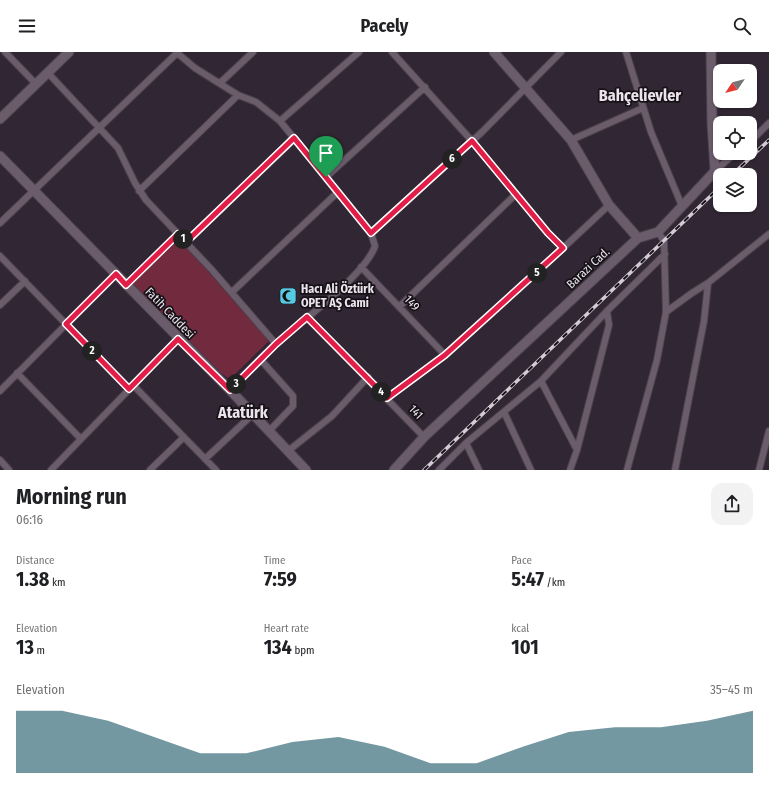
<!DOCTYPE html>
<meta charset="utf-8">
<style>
:root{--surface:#fff;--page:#f2f2f2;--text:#202124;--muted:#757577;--accent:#396d7a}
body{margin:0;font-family:"Fira Sans Condensed",sans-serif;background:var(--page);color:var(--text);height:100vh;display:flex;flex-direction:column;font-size:15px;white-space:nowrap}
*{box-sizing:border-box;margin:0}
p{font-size:13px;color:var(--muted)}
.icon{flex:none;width:22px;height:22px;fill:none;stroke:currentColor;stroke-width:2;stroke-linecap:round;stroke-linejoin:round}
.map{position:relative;height:418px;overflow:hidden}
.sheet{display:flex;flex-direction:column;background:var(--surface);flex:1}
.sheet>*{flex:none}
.needle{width:26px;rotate:235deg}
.fabs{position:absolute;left:713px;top:12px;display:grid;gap:8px}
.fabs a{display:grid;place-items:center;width:44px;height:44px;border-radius:8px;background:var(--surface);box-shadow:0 1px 3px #0004;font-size:20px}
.pin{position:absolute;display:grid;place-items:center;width:34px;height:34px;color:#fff;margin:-41px -17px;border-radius:50% 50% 50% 0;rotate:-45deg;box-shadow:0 0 4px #0007}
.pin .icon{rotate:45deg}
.km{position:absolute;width:20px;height:20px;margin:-10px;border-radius:50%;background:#222;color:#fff;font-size:11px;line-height:20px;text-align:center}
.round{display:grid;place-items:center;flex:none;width:42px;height:42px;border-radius:12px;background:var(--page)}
.head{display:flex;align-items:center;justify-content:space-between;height:68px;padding:0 16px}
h1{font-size:22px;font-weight:700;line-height:30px}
.stats{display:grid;grid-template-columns:repeat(3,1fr);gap:6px;height:68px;padding:4px 16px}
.stats div{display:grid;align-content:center}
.stats b{font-size:20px;font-weight:700}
.stats small{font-size:11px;font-weight:400}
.stats p{font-size:11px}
.chart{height:112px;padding:8px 16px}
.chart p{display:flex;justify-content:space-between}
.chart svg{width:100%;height:72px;margin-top:4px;fill:var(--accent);opacity:.7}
header{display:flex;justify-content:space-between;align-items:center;height:52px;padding:0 16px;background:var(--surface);font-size:18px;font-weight:700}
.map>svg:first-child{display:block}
.green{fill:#712a3e}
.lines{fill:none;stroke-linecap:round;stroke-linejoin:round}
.street-casing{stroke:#4b424c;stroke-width:8}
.secondary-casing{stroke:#4b424c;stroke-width:11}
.street{stroke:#6a5c6b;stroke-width:6}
.secondary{stroke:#6a5c6b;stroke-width:9}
.rail-casing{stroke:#d3ccd5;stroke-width:3.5}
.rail{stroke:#161117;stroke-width:2;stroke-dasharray:6;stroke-linecap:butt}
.route-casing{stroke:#fff;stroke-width:8}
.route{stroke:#e11d48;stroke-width:5}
.labels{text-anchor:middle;stroke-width:3.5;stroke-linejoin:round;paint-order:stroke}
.street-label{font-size:12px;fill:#ebe4ec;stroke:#161117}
.poi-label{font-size:12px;font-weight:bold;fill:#ebe4ec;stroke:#161117;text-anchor:start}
.district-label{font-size:16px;font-weight:bold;fill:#ebe4ec;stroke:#161117}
</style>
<header><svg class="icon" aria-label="menu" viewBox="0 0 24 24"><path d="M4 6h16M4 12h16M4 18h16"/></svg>Pacely<svg class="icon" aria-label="search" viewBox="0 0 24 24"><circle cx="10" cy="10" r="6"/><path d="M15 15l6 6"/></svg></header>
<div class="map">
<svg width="769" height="418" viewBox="0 0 769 418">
<rect width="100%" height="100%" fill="#312633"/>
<path class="green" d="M176,187L181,189L268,287V290L233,324L228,326L221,321L133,232L132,230Z"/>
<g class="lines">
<defs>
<path id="street" d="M5,0L36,32
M176,0L195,16L238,43L256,50L280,69L371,181L375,194C366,222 302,269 278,290C261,305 246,322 230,338
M392,0L472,89L548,181L563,196
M626,0L651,80L682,154
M48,21L118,96L135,131L146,148L212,218L276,292
M220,31L253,0
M280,69L359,0
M571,88L643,56
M750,90L769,71
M715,119L735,101
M326,125L425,35
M139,139L238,43
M0,171L177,1
M371,181L482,80L561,0
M186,190L294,87
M0,204L129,337
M361,215L445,303
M126,233L178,182
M232,240L338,140
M0,253L25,229
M400,254L516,142
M666,260L692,241L708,231L769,182
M307,265L424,385
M260,307L293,344V354L269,379
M17,321L81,387
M541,329L577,398
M133,333L216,418
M0,339L116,222
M387,346L445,303L545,213L609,153
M504,360L531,418
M466,391L479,418
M288,399L332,364L368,325
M205,407L253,362
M0,408L9,418
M51,418L178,287
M150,418L184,385
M439,418L466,391L541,329L607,259L665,202
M570,418L577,398L609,273L607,259
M627,418L657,308L666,260L664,189L658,180
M675,418L704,269L708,231
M759,418L769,379"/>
<path id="secondary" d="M494,0L571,88L609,153L638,186
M0,67L69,0
M0,104L230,338L306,418
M394,418L424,385L638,186L658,180L715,119L712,72L711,0"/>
</defs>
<use href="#street" class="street-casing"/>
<use href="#secondary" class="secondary-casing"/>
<use href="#street" class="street"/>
<use href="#secondary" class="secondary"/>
<defs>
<path id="rail" d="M732,123L769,88
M424,418L720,135"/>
</defs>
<use href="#rail" class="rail-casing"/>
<use href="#rail" class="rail"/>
</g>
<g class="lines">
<defs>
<path id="route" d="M294,86L371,181L472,89L548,181L563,196L445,303L387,346L307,265L276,292L230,338L178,287L129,337L66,272L116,222L126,233L178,182L186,190Z"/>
</defs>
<use href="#route" class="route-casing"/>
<use href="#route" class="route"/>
</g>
<defs>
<symbol id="mosque-square" viewBox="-11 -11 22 22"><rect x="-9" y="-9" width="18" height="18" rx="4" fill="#58c9e3" stroke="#161117"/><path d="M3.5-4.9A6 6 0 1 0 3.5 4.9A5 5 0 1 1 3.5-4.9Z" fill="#111"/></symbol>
</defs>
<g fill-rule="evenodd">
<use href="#mosque-square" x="278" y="234" width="20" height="20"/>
</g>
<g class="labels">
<g class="street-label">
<text transform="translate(588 216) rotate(-43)" y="4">Barazi Cad.</text>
<text transform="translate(412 251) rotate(47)" y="4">149</text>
<text transform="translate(170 261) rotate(46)" y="4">Fatih Caddesi</text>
<text transform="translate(416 360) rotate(47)" y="4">141</text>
</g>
<g class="poi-label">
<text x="301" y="241">Hacı Ali Öztürk<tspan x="301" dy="14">OPET AŞ Cami</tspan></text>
</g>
<g class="district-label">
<text x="640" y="49">Bahçelievler</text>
<text x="243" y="366">Atatürk</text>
</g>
</g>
</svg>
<div class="fabs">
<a><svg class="needle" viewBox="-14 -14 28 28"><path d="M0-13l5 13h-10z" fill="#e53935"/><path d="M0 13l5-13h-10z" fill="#757577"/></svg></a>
<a><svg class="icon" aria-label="locate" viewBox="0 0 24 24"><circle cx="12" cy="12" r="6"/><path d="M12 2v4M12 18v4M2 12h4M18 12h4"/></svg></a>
<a><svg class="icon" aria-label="layers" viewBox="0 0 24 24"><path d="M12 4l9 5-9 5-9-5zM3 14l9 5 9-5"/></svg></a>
</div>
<div class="pin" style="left:326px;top:125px;background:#1e9e55"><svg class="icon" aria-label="arrive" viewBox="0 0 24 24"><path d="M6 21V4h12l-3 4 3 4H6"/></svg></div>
<b class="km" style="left:183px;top:187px">1</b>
<b class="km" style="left:92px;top:299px">2</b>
<b class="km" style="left:236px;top:332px">3</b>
<b class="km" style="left:381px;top:340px">4</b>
<b class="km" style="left:537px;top:221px">5</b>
<b class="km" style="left:452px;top:107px">6</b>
</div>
<section class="sheet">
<div class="head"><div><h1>Morning run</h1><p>06:16</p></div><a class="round"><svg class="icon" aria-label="share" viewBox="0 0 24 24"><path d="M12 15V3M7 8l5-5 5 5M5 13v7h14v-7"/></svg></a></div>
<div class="stats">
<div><p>Distance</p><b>1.38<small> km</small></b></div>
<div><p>Time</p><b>7:59</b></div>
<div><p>Pace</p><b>5:47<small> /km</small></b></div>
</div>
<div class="stats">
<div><p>Elevation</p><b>13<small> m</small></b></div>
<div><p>Heart rate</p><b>134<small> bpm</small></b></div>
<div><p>kcal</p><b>101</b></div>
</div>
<div class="chart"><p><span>Elevation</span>35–45 m</p>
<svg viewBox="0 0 160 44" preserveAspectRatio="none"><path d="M0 44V6L10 6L20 12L30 22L40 32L50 32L60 25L70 22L80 28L90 38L100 38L110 28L120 19L130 16L140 16L150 12L160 6V44z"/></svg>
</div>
</section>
